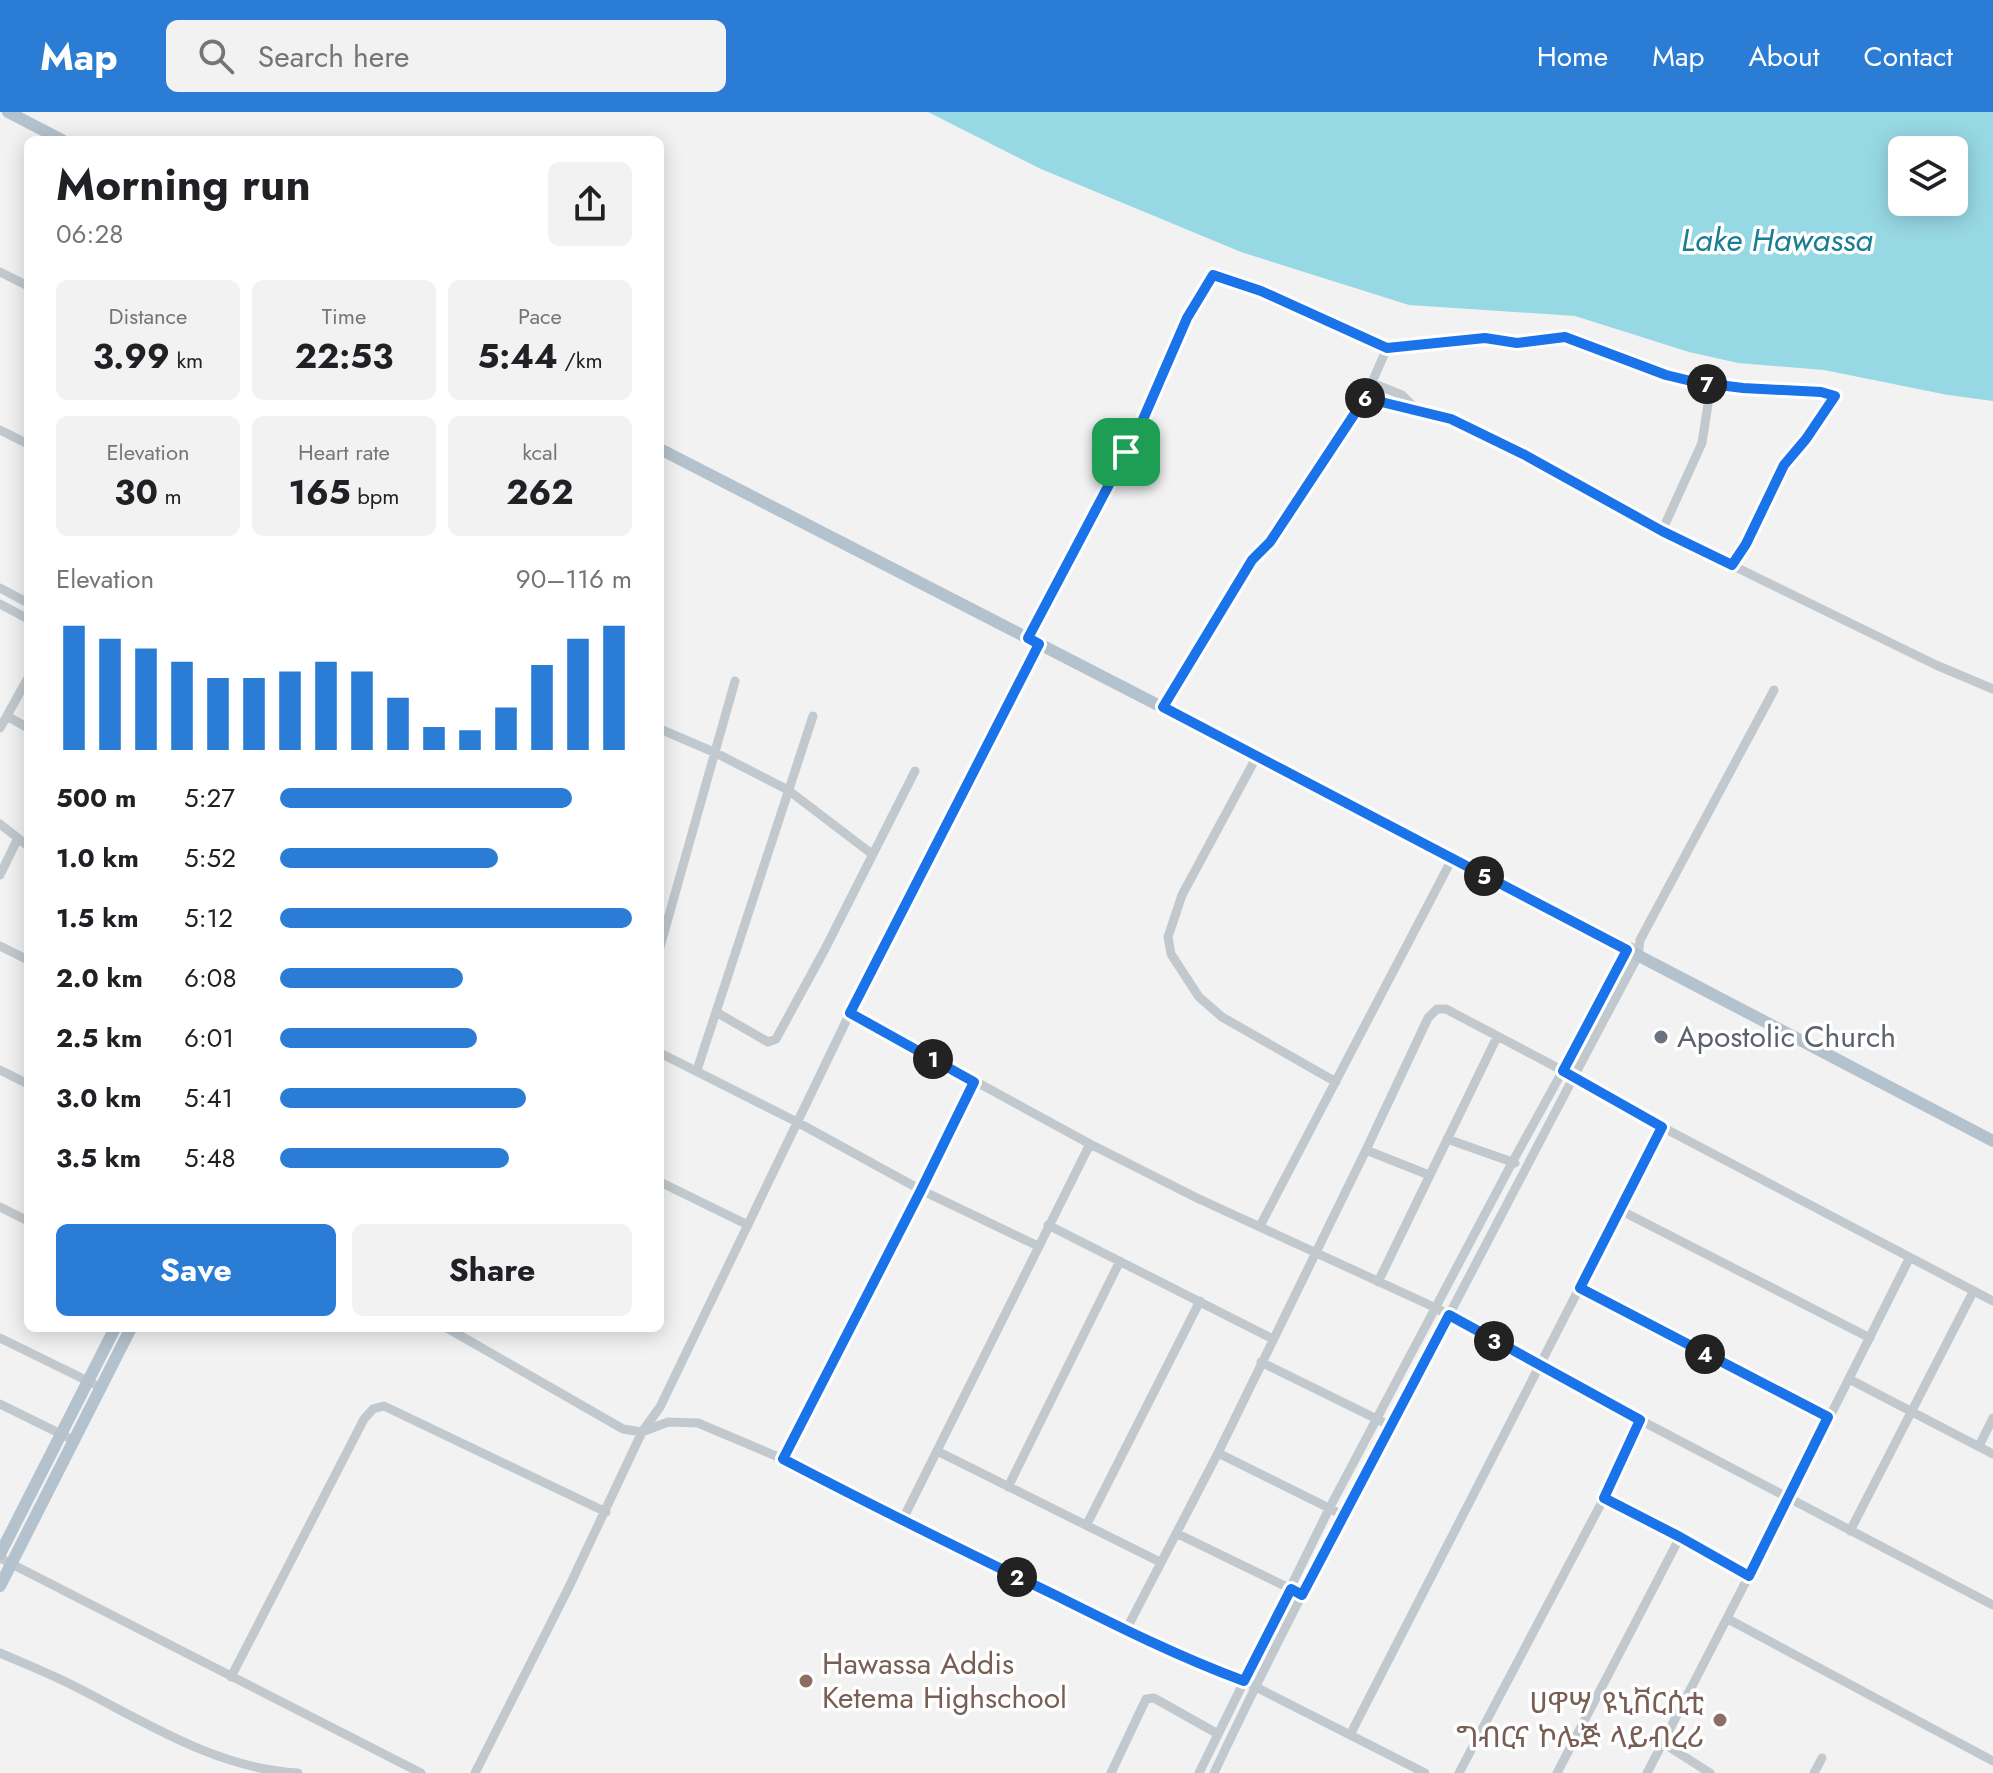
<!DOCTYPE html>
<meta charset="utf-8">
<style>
:root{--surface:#fff;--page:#f2f2f2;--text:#202124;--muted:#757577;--accent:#2b7cd4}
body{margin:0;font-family:Jost,"Noto Sans Ethiopic",sans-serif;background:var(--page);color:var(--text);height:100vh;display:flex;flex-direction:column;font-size:30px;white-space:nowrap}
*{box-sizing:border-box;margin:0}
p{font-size:26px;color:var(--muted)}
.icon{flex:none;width:44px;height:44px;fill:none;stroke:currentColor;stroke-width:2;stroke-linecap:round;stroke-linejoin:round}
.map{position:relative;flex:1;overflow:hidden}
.side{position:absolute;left:24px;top:24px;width:640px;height:1196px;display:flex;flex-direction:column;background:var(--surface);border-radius:12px;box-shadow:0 4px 20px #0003}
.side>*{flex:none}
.tools{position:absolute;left:1888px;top:24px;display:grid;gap:16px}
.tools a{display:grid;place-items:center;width:80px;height:80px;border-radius:12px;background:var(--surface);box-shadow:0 4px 20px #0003;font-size:40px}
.pin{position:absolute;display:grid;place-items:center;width:68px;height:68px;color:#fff;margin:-34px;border-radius:16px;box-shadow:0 4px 12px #0006}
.km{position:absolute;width:40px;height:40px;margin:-20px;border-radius:50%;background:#222;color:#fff;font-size:22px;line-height:40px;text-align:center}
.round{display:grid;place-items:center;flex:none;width:84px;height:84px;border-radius:12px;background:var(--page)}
.overview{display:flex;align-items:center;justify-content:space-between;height:136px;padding:0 32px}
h1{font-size:44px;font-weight:700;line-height:60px}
.metrics{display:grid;grid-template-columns:repeat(3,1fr);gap:12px;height:136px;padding:8px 32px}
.metrics div{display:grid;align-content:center;border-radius:12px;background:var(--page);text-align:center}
.metrics b{font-size:34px;font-weight:700}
.metrics small{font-size:22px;font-weight:400}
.metrics p{font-size:22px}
.chart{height:224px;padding:16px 32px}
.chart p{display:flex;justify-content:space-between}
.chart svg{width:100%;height:144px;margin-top:8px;stroke:var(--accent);stroke-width:6}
.button{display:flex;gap:16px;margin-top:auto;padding:16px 32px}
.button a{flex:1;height:92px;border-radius:12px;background:var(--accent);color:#fff;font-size:32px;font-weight:700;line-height:92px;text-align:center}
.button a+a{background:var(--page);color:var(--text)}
ul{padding:0 32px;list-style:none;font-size:26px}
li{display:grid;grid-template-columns:128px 96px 1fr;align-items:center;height:60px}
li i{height:20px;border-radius:10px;background:var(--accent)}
header{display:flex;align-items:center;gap:48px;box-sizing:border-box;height:112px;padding:0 40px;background:var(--accent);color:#fff}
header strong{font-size:38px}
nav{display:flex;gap:44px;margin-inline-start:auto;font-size:28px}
.search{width:560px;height:72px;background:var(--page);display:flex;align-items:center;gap:20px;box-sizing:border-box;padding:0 28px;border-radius:12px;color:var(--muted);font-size:30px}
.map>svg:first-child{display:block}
.water{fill:#97d8e5;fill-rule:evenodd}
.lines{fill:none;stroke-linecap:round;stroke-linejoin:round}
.minor{stroke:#c1c9ce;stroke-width:9}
.major{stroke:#b4c2cd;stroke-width:12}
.route-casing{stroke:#fff;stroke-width:16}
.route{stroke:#1a73e8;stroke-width:10}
.worship-dot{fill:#6b7280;stroke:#fff;stroke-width:3}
.education-dot{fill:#8d6e63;stroke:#fff;stroke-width:3}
.labels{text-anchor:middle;stroke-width:7;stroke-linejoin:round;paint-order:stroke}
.worship-label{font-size:30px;fill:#5b616d;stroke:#fff;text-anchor:start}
.education-label{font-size:30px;fill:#785e54;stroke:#fff;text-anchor:start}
.water-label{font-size:32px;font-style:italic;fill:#197e93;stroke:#fff}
</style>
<header>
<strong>Map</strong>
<div class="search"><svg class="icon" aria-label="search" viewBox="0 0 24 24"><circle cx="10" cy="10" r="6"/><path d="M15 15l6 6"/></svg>Search here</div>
<nav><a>Home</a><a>Map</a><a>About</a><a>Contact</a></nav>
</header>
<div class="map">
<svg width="1993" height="1661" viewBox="0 0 1993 1661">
<rect width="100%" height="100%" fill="#f3f2f2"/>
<path class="water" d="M928,0H1993V289L1948,283L1824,258L1738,251L1689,240L1575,204L1409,193L1241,140L1041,57ZM1902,38H1954V90H1902Z"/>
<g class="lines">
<path class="minor" d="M0,160L28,174
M1372,271L1402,283L1416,297
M1365,286L1451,307L1525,343L1662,419L1936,553L1993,577
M0,318L28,332
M1662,419L1702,331L1711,273
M0,476L28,491
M0,492L28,507
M1028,526L1141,312L1187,206L1213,163L1261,179L1387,236L1433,234L1485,226L1517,231L1565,225L1666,263L1695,270L1743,276L1821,280L1835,284L1784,353L1746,432L1732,453
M1163,595L1252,448L1270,430L1365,286L1387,236
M7,604L28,616
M0,616L28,566
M660,617L716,641L788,678L872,742
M1257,644L1182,783L1168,825L1171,842L1199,885L1222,905L1336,970
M0,712L28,734
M0,763L17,728
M0,834L28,848
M660,835L735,569
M716,900L768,930L776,927L825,837L915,659
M850,901L1090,1032L1197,1086L1436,1196L1539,1255L1993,1493
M660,941L797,1010L921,1078L1038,1134
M0,958L28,972
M697,958L813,604
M1447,1027L1515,1051
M1366,1038L1429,1063
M660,1070L748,1113
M0,1095L28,1109
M1620,1098L1870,1226
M1048,1113L1273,1227
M1260,1114L1452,747
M1378,1170L1497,925
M1580,1176L1828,1305
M447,1216L623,1317L642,1320L668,1310L698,1311L783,1347L902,1409L1126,1518L1202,1554L1244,1569L1425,1661
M0,1226L94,1272
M1261,1250L1389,1313
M1849,1267L1993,1342
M0,1292L75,1329
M1979,1334L1993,1306
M937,1339L1160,1450
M1218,1341L1343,1403
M783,1347L921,1078L974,970
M1008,1375L1120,1149
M1604,1386L1680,1425L1749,1464
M902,1409L1090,1032
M1087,1412L1200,1189
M1850,1419L1973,1180
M1176,1421L1295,1479
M0,1446L421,1661
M1728,1507L1993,1649
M1126,1518L1218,1341L1366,1038L1428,906L1437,897H1446L1573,964L1662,1015L1993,1189
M0,1541C23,1551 46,1560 68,1571C141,1607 215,1657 298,1661
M231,1565L364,1307L373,1297L384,1294L606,1400
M1350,1623L1662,1015
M1663,1631L1710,1661
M475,1661L568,1477L642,1320L660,1295L850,901L1039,532
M1111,1661L1146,1587L1154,1586L1218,1622
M1199,1661L1330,1395L1513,1049L1631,835
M1214,1661C1287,1506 1369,1355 1449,1203C1512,1083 1574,963 1638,844L1640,828L1774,578
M1459,1661L1604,1386L1640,1308
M1557,1661L1680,1425
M1647,1661C1736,1490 1823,1319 1909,1147
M1814,1661L1822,1646"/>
<path class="major" d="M8,0L62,28
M660,337L1257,644L1993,1029
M0,1442L115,1216
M0,1474L131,1216"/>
</g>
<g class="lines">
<defs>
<path id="route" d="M1213,163L1261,179L1387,236L1485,226L1517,231L1565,225L1666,263L1695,270L1743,276L1821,280L1835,284L1806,327L1784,353L1746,432L1732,453L1662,419L1525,343L1451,307L1365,286L1270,430L1252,448L1163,595L1627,838L1563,959L1662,1015L1580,1176L1828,1305L1749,1464L1680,1425L1604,1386L1640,1308L1449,1203L1302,1483L1291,1477L1244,1569C1179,1545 1117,1514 1055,1483C964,1439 873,1394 783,1347L921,1078L974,970L850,901L1039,532L1028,526L1141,312L1187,206Z"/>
</defs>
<use href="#route" class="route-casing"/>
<use href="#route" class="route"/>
</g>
<circle class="worship-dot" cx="1661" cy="925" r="8"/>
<g class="education-dot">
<circle cx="806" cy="1569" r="8"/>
<circle cx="1720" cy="1608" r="8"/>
</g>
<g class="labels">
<g class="worship-label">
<text x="1677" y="935">Apostolic Church</text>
</g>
<g class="education-label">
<text x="822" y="1562">Hawassa Addis<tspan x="822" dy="34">Ketema Highschool</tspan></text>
<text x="1704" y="1601" text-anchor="end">ሀዋሣ ዩኒቨርሲቲ<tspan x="1704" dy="34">ግብርና ኮሌጅ ላይብረሪ</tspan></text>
</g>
<g class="water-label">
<text x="1777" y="139">Lake Hawassa</text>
</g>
</g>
</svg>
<div class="tools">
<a><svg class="icon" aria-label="layers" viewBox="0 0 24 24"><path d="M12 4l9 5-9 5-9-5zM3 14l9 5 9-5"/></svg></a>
</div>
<div class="pin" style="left:1126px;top:340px;background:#1e9e55"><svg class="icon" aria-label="arrive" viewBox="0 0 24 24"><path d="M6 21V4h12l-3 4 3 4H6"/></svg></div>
<b class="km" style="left:933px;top:947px">1</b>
<b class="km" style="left:1017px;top:1465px">2</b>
<b class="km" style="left:1494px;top:1229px">3</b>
<b class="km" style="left:1705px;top:1242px">4</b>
<b class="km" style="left:1484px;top:764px">5</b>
<b class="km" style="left:1365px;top:286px">6</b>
<b class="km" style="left:1707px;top:272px">7</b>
<section class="side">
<div class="overview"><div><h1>Morning run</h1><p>06:28</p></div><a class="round"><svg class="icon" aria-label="share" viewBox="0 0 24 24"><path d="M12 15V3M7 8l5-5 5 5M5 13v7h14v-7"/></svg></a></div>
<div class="metrics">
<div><p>Distance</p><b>3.99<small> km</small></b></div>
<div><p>Time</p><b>22:53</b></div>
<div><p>Pace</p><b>5:44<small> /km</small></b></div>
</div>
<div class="metrics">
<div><p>Elevation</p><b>30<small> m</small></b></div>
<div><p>Heart rate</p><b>165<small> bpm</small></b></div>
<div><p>kcal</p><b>262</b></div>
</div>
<div class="chart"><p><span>Elevation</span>90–116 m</p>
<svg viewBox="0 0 160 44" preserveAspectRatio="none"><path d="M5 44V6M15 44V10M25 44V13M35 44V17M45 44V22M55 44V22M65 44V20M75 44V17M85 44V20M95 44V28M105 44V37M115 44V38M125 44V31M135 44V18M145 44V10M155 44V6"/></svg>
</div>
<ul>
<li><b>500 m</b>5:27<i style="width:83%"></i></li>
<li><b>1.0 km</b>5:52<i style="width:62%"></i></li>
<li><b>1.5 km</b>5:12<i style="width:100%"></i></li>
<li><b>2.0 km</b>6:08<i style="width:52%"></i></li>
<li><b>2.5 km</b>6:01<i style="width:56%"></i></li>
<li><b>3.0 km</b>5:41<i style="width:70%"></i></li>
<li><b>3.5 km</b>5:48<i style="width:65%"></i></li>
</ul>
<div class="button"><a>Save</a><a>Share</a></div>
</section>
</div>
